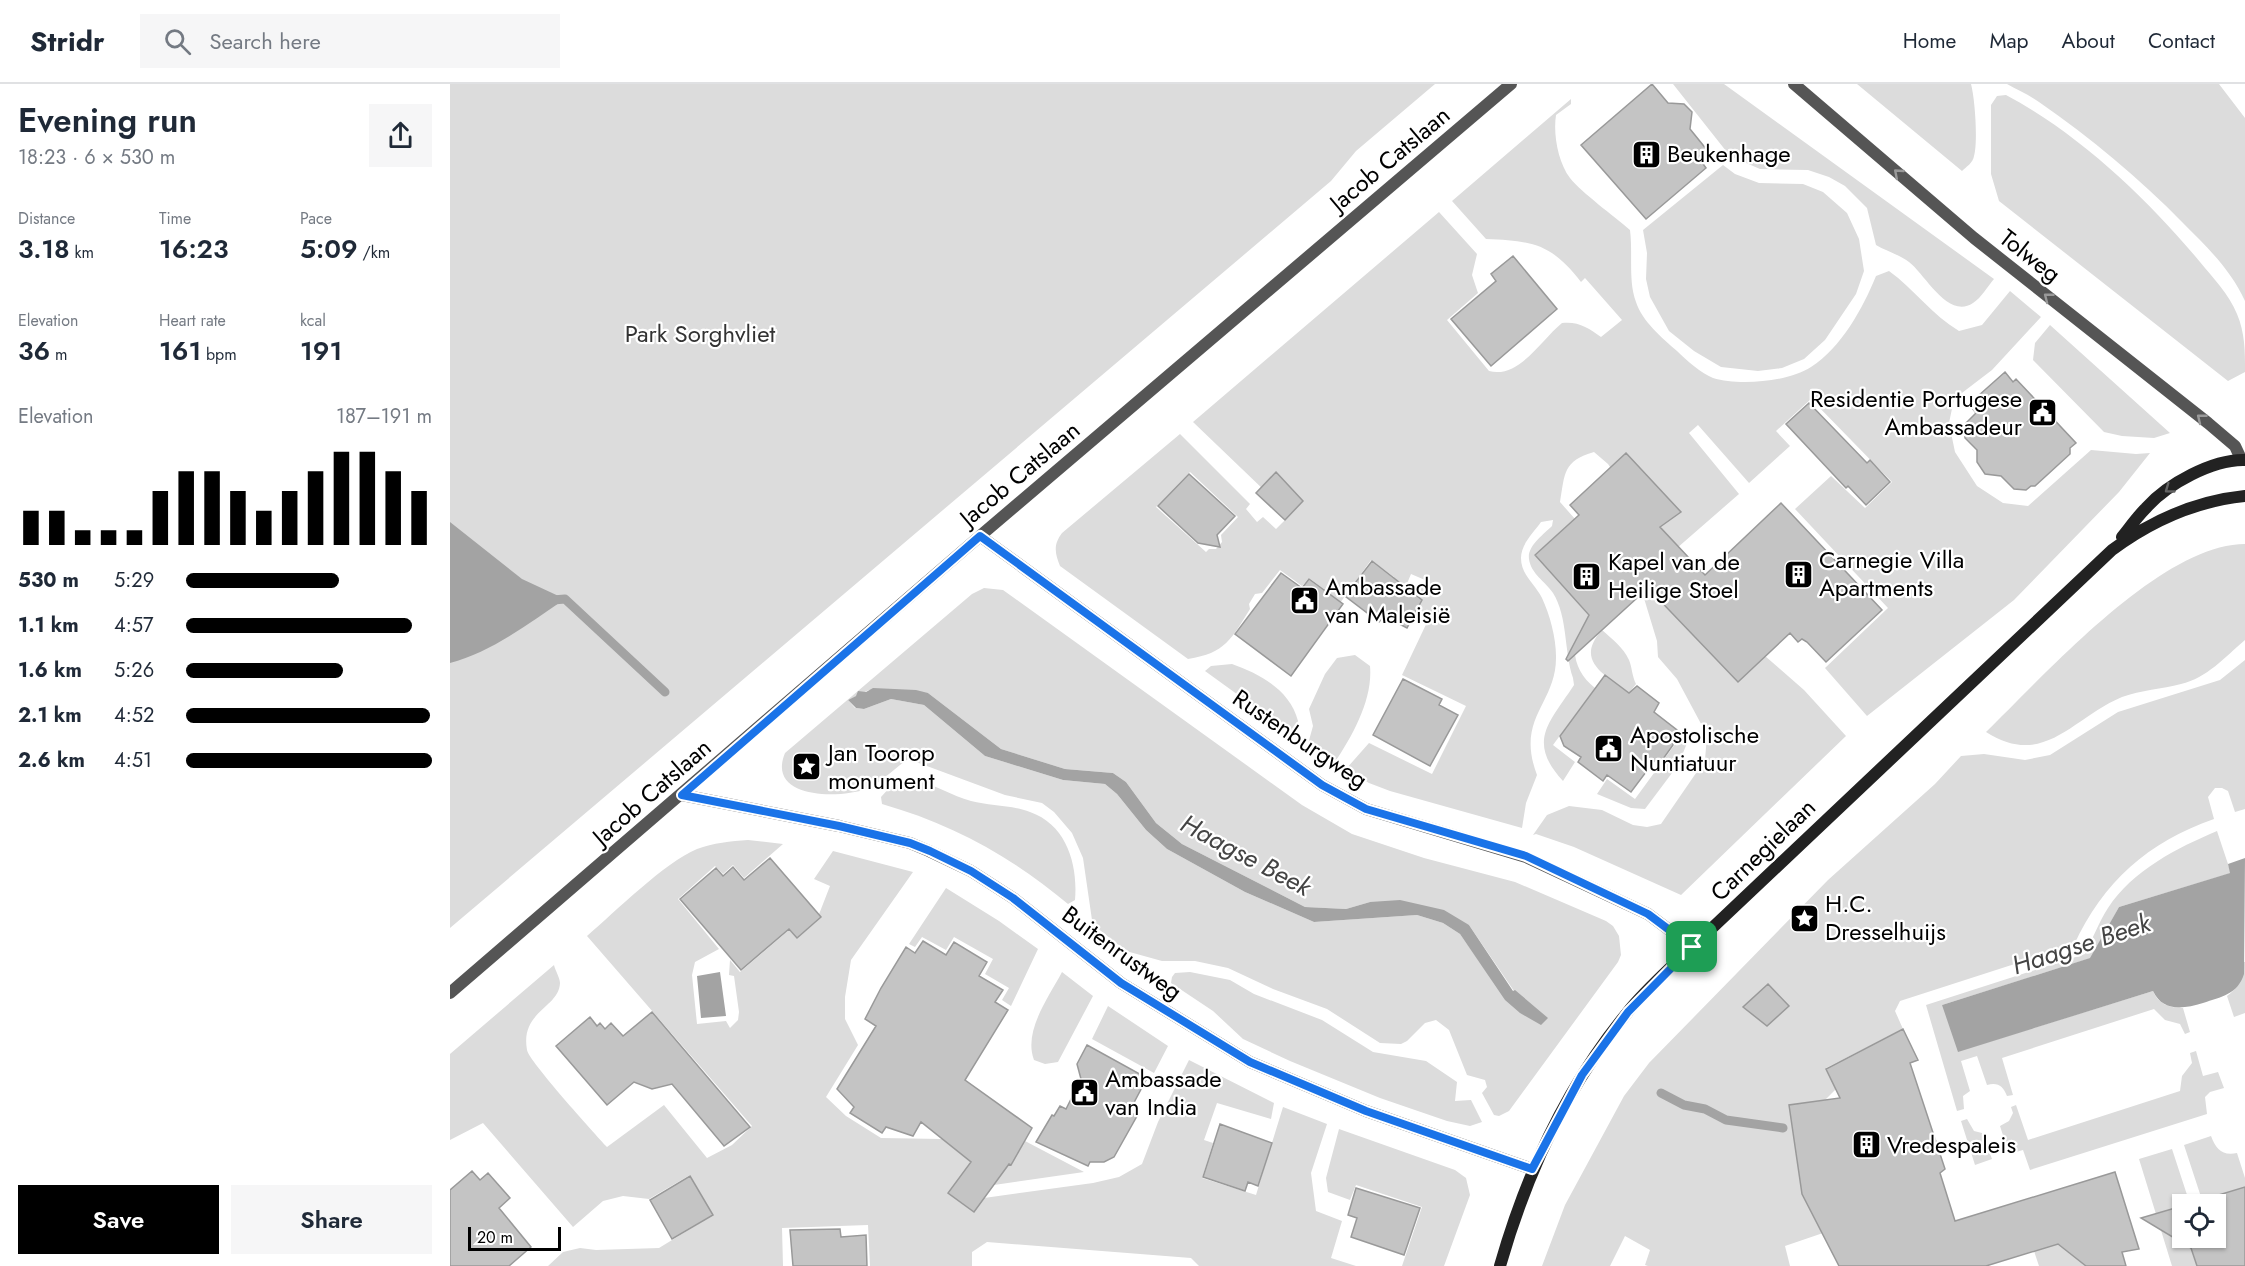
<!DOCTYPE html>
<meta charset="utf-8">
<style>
:root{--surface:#fff;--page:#f6f6f7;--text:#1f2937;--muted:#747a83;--line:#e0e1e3;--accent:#000}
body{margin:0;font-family:Jost,sans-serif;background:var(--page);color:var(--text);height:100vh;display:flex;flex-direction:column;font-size:22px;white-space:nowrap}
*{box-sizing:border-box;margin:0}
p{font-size:20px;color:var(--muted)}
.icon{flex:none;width:33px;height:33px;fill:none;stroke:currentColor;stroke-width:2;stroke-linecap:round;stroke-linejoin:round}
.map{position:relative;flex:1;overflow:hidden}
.details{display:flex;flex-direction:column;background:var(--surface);width:450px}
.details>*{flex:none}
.buttons{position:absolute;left:1722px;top:1110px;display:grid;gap:12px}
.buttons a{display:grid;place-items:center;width:54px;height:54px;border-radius:0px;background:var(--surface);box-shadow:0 2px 4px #0004;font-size:30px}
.scale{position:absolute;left:18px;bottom:15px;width:93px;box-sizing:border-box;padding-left:6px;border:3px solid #000;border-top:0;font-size:16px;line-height:21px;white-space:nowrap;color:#000;-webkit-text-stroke:4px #fff;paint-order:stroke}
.pin{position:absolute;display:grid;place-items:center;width:51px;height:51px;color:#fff;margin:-26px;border-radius:12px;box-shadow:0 3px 9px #0006}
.round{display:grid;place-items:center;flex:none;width:63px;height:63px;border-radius:0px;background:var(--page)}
.headline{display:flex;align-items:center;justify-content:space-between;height:102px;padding:0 18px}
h1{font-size:33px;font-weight:600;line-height:45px}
.stats{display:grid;grid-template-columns:repeat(3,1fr);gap:9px;height:102px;padding:6px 18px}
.stats div{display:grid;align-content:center}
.stats b{font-size:26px;font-weight:600}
.stats small{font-size:16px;font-weight:400}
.stats p{font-size:16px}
.chart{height:168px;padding:12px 18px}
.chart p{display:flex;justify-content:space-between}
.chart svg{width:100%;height:108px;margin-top:6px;stroke:var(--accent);stroke-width:6}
.action{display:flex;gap:12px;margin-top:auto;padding:12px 18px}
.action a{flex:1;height:69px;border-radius:0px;background:var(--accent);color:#fff;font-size:24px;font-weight:600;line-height:69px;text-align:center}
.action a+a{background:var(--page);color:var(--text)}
ul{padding:0 18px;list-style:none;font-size:20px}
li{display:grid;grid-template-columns:96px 72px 1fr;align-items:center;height:45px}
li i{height:15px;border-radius:8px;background:var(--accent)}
header{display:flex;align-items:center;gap:36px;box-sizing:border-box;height:84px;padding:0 30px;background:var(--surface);border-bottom:2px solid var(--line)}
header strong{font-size:28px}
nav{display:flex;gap:33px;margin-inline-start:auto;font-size:21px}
.search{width:420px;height:54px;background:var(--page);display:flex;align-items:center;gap:15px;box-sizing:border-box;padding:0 21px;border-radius:0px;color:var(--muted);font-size:22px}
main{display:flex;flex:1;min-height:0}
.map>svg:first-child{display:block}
.green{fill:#dcdcdc;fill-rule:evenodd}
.water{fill:#a3a3a3}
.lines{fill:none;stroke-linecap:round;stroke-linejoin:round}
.stream{stroke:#a3a3a3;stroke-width:9}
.building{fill:#c4c4c4;stroke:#999;stroke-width:1.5}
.street{stroke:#555;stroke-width:12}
.secondary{stroke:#222;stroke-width:12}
.oneway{stroke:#999}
.oneway2{stroke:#646464}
.route-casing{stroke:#fff;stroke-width:12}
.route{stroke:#1a73e8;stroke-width:8}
.labels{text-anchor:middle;stroke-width:4.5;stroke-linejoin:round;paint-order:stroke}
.poi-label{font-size:24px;fill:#000;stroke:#fff;text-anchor:start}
.street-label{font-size:24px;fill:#000;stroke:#fff}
.park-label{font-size:24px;fill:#333;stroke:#fff}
.water-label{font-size:26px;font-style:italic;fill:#444;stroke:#fff}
</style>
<header>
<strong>Stridr</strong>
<div class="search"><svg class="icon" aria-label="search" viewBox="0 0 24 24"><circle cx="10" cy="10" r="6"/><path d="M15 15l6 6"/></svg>Search here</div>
<nav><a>Home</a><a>Map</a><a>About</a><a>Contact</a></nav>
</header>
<main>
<section class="details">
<div class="headline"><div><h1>Evening run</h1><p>18:23 · 6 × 530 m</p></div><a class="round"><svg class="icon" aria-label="share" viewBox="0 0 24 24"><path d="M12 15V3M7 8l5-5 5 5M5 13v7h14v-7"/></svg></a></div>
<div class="stats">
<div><p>Distance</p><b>3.18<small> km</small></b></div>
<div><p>Time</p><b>16:23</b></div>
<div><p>Pace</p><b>5:09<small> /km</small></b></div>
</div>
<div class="stats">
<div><p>Elevation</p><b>36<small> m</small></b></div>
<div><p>Heart rate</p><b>161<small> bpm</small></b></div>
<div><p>kcal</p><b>191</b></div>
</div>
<div class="chart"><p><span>Elevation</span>187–191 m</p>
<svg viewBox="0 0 160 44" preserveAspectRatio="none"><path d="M5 44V30M15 44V30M25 44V38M35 44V38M45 44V38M55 44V22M65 44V14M75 44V14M85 44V22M95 44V30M105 44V22M115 44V14M125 44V6M135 44V6M145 44V14M155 44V22"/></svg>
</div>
<ul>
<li><b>530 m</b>5:29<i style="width:62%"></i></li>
<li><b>1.1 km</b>4:57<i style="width:92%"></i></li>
<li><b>1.6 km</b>5:26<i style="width:64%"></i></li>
<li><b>2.1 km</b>4:52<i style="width:99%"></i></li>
<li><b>2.6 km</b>4:51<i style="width:100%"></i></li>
</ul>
<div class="action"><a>Save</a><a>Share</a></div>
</section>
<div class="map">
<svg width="1795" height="1182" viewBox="0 0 1795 1182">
<rect width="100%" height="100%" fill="#fff"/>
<path class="green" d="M0,0H985L906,67L881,97L0,844Z
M1223,0H1274L1544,195C1538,202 1531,214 1523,219C1498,236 1475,190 1459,178C1450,171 1436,167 1426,161L1417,124L1395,102L1379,93L1358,86L1310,85L1280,72Z
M1407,0H1521C1525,15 1528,58 1524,72C1523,79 1516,83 1512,87Z
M1557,0H1769L1795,34V217C1781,186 1757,163 1733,139C1689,94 1641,54 1589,18C1579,11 1568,6 1557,0Z
M1556,11C1628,49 1698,115 1750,178C1763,194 1779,210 1787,230C1795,249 1795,267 1795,288L1778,297L1549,117L1541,90V21L1547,12Z
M1121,15V20L1106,31C1103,50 1108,78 1120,94C1132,109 1164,132 1180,146C1183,170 1178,197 1186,218C1192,237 1212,254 1227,267C1236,276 1251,289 1263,294C1289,302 1338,298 1361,283C1391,264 1413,224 1426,192L1439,187C1464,205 1482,231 1509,247L1532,241L1560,207L1591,233L1542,286L1504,315L1499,339L1505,368L1527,402L1553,419L1578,422L1641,366L1686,370L1700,369L1669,408L1564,516L1417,632L1375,584L1438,524L1345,425L1381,392L1415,424L1442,398L1361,315L1326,347L1340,362L1299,399L1248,341L1239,349L1289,410L1219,471L1158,380L1144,368C1113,377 1115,389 1110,418L1125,435L1084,471L1141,534C1116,555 1122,586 1145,604L1103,661L1125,678L1113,697C1076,657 1100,638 1124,601L1123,594C1114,568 1118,533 1103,509C1095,497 1081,490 1079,475C1077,462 1094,450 1102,442L1103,436L1091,438C1084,448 1071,460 1071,474C1071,491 1085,500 1092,514C1100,531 1106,554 1106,572C1107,620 1065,633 1087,691L1076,719L1072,744L940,707L919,699L896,685L919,659L982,690L1016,622L952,591L980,532L962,522L975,496L961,490L951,514L936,504L944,493L921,476L885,526L868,514L874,505L859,494L852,502L830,486L812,509L805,510L799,520L800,525C781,555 776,569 738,575L610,482C605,469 603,461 612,449L730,350L800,420L796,425L807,438L813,433L826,445L840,431L743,338L989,128L1027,170L1022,191L1028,209L997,236L1039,287C1069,295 1091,256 1112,239C1128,237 1139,244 1151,253L1172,236L1135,194L1131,198C1101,159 1082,157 1036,155L1002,117ZM740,388L788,433L771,451L772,458L766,465H759L756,468L706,423Z
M1273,81L1285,90L1309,99L1353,100L1373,108L1397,129L1409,155L1414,187L1406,210L1375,256L1354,275L1332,284L1308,287L1271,283L1244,267L1219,247L1200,213L1196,195L1197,169L1193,146Z
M1600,241L1720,349L1704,354L1672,352L1654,348L1583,276L1585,259Z
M1795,460V556C1775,573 1757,594 1731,600C1712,605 1691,606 1672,613C1622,634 1594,685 1536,648C1595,591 1711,460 1795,460Z
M1169,484L1307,565L1354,606L1396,652L1231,811L1124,763L1086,750L1083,751L1097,731L1119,722L1152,726L1183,741L1197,743L1211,740L1255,676L1257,651L1227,595L1208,573L1207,557L1193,511Z
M534,504L553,506L852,721L902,750L974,774L1065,798L1156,837L1163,842L1169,852L1171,871L1168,878L1059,1027L1049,1032L1044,1031L1032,1009L1037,1003L1035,996L1017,991L999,946L986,936L975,939L957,957L951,960L930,959L877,925L823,905L778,884L745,877H712L676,867L646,843L642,836L633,774L622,749L604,728L592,719L555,711L458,675C445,684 431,699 416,705C389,715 316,715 335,669L522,510ZM419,606L478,609L551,665L615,685L663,689L676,698L706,739L732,760L855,823L896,825L920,818L1019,841L1064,907L1097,934L1055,914L1010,850L993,839L967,831L864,838L795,808L717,765L696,746L667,710L655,700L613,696L535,672L474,621L441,615L414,625L405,624L398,616Z
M1152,546C1162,555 1173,563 1179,576C1182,583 1182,592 1186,600L1179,609C1155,591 1124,577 1152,546Z
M905,571L920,582C923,615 903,651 885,678L858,660L863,642L859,625L875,590L887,574Z
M1795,576V725L1785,728L1778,707L1772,704H1765L1758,713L1764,735C1698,758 1653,798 1624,861L1450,917L1445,927L1453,945L1376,984L1386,1005L1375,1016L1339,1021L1352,1105L1373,1149L1335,1162L1340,1182H1198L1195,1181L1200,1166L1175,1152L1160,1182H1092L1115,1121L1174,1012L1199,979L1378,796L1485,700L1511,672L1534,670L1575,676L1600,671L1668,628L1770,596Z
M782,580C810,590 840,606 848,637L842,650L755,587L761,582Z
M1234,648L1240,652L1228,681L1195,725L1181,724L1147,710L1157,695L1185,715Z
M465,697C485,700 502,712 521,717C540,722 562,721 580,728C617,741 628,781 625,816L618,820C562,773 502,740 432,720L431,713L441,702Z
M1767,747L1781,789L1669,823L1641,874L1492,921L1525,962L1703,907C1708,920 1720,924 1733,924L1740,948L1735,950L1730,940L1715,936L1704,925L1552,974L1563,1011L1557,1012C1553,1002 1548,998 1537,1001L1527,972L1511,977L1520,1007L1513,1012L1514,1025L1507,1027L1476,921L1635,870C1643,854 1649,838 1658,824C1683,786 1727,764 1767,747Z
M298,756L333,760L294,794L283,781L273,790L265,782L228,815L269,865L245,878L242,891L247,940L276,937L280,944L288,936L289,928L284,892L279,891L280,876L290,888L339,846L347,854L366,838L380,802L364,795L383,767L463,788L401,876L395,913V935L408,961L376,1013L396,1032L431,1054L492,1055L516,1074L526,1061L561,1081L575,1057L634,1088L544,1101L518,1082L498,1109L524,1128L534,1114L643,1099L669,1093L692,1080L708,1038L739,976L824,1019L821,1035L767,1019L754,1056L763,1059L752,1094L806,1111L833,1023L877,1040L861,1089L866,1127L892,1137L881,1174L906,1182H749L741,1174L537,1158L522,1168V1182H420L418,1141L332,1144L333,1182H98L113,1168L130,1164L146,1166L209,1164L263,1131L240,1091L199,1115L173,1112L153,1117L123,1143L33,1039L0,1056V970L104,881C105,886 110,894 110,899C109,924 70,927 77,966C78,976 145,1050 157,1063L214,1021L257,1074L282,1061L302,1042L137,852C166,827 214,779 247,765C263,759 281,757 298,756Z
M496,804L549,837L588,865L561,922L552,916L559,904L535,890L543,875L504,853L496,866L472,853L465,863L459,860Z
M1793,878H1795V929L1784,933L1777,912C1788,904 1795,892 1793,878Z
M612,888L643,912L608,978L595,980L584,976C573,947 599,913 612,888Z
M740,888L780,896L804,910L872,936L923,968L976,977L1007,998L1005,1017L1021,1016L1032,1038L1020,1042L997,1037L930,1014L840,977L793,955L763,927L721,899L722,893L725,889Z
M658,922L718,962L704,989L642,955Z
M1746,967L1753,992L1768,988L1774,1004L1760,1008L1755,1013L1757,1030L1580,1086L1573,1066L1559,1070L1550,1042L1559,1037L1563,1029L1561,1023L1566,1021L1578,1056L1730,1007L1732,992L1742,979L1740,969Z
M1517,1035L1524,1047L1532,1049L1542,1075L1525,1081L1511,1037Z
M889,1045L1005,1086L1016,1094L1020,1111L994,1182H952L972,1123L906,1101L900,1116L878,1108L876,1094Z
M1761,1052C1766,1065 1772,1072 1787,1069L1795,1094V1103L1752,1116L1734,1061Z
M1722,1065L1740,1120H1732L1729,1124L1732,1135L1730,1157L1740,1160L1747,1182H1722L1689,1075Z
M1608,1160L1636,1182H1589L1584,1167Z"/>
<path class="water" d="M0,438L72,495L115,515C79,539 42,568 0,579Z
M423,604L466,606L478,609L551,665L615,685L663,689L676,698L706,739L732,760L855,823L896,825L920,818L950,816L994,826L1019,841L1063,907L1065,906L1098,934L1091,941L1070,929L1055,916L1010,850L993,839L967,831L864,838L795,808L717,765L696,746L667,710L655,700L613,696L535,672L474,621L441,615L414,625L406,624L398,616L406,612L408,607L416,608Z
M1795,774L1794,890C1788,910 1771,913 1753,919C1733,925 1713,928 1703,907L1508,968L1492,921L1640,874L1669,823L1780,789L1778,780Z
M270,888L276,932L251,934L247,892Z"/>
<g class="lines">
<path class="stream" d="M103,516L115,515L215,608
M1211,1009L1234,1021L1255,1025L1276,1036L1333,1044"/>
</g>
<path class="building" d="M1202,0L1218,19L1234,20L1242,28L1240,45L1257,66L1248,73L1256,84L1196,135L1131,61Z
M1063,172L1107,225L1041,282L1001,235L1046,197L1041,190Z
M1555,288L1563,298L1566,295L1626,359L1620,364V370L1585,402H1581L1576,406L1564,405L1551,392L1535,390L1527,378V366L1515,354L1514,341L1526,329L1519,320Z
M1359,319L1417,379L1420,376L1440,398L1416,421L1398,402L1396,404L1336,340Z
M1176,369L1231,428L1210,443L1255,491L1331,419L1432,526L1376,578L1357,558L1352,555L1348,558L1340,549L1288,598L1198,504L1118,577L1116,575L1139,531L1085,471L1129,431L1120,421Z
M826,388L853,417L835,436L806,409Z
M739,390L785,432L767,451L770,463L748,459L708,422Z
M922,477L972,516L957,544L934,532L929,538L895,512Z
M831,489L852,504L859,495L893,520L841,592L785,550Z
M1155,591L1179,609L1187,602L1209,619L1204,628L1227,646L1222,654L1223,661L1213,675L1205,676L1181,708L1157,691L1153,697L1128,678L1131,673L1114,662L1110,652Z
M953,595L992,615L989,621L1008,631L980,682L923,651Z
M320,774L371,833L347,854L339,845L291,886L230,815L266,784L273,792L283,783L294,796Z
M473,857L496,871L504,858L537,878L529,892L553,906L545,918L558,926L515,996L582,1044L561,1081L559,1080L524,1128L498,1109L521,1078L471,1038L463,1052L436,1043L432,1049L400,1029L404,1023L387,1005L426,942L415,935L431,904L456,863L465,869Z
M1318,900L1339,922L1317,942L1293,923Z
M202,928L300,1043L274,1062L222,1000L202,1005L184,998L157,1021L106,962L140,933L147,942L150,939L155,945L161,939L173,952Z
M1453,945L1468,976L1460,979L1495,1085L1490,1089L1505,1137L1665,1088L1689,1165L1672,1168L1676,1182H1636L1608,1160L1536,1182H1389L1352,1110L1339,1021L1390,1014L1376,985Z
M637,961L697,994L679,1028L687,1032L664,1073L654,1078H640L638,1082L586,1058L602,1031L604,1032L610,1022L616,1025L631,995L627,980Z
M770,1040L822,1059L808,1102L798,1098L795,1107L753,1093Z
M22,1087L30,1096L38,1089L60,1114L49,1124L81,1163L59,1182H0V1106Z
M240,1092L263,1131L222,1155L200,1116Z
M1795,1103V1182H1747L1741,1164L1691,1134L1732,1122V1154H1766V1120H1739Z
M906,1104L970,1124L954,1171L901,1153L907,1134L898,1131Z
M390,1145L391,1153L416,1151L417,1182H343L340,1146Z"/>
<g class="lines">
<path class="street" d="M1344,0L1524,154L1758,339L1785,362L1791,375
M530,452L872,701L916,725L1076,773L1198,830L1242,863
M232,711L389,742L460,759L479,767L521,787L563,814L671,899L800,978L916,1027L1082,1085
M0,909L530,452L1061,0"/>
<path class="secondary" d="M1672,453C1680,443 1687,433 1696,424C1717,400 1763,375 1795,376
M1050,1182C1076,1091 1116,1003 1177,929C1196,905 1220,885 1242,863L1662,466C1701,437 1746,417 1795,412"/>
</g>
<defs><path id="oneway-chevron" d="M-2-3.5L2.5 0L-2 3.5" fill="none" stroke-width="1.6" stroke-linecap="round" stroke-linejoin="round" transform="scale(1.5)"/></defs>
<g class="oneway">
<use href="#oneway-chevron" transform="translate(1448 89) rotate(-139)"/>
<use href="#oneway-chevron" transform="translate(1598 213) rotate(-142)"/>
<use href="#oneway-chevron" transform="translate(1751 334) rotate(-141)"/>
</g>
<use class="oneway2" href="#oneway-chevron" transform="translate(1719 405) rotate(144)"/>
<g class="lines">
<defs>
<path id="route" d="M530,452L872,701L916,725L1076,772L1198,830L1242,863L1178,928L1132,991L1082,1085L916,1027L800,978L671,899L563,814L521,787L480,767L460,759L389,742L232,711Z"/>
</defs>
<use href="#route" class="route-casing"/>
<use href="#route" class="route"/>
</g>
<defs>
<symbol id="building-square" viewBox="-11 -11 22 22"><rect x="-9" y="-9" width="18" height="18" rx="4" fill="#000" stroke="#fff"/><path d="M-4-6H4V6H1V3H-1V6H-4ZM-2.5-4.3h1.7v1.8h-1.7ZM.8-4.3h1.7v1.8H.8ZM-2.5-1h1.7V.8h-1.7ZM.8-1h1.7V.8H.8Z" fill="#fff"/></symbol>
<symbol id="civic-square" viewBox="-11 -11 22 22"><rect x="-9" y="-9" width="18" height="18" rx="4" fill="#000" stroke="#fff"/><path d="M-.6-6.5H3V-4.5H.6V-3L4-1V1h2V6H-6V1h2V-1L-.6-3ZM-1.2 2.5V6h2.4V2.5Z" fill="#fff"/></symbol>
<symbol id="sight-square" viewBox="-11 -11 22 22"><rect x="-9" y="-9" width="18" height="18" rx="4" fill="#000" stroke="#fff"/><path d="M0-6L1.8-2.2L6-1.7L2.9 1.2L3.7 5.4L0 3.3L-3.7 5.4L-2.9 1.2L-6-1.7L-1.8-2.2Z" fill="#fff"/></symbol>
</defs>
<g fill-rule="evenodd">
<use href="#building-square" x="1180" y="54" width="33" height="33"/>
<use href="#civic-square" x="1576" y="312" width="33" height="33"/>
<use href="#building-square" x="1332" y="474" width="33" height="33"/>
<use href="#building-square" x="1120" y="476" width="33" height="33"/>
<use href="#civic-square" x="838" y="500" width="33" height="33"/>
<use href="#civic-square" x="1142" y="648" width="33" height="33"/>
<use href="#sight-square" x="340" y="666" width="33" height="33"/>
<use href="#sight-square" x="1338" y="818" width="33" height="33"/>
<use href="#civic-square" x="618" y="992" width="33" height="33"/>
<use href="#building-square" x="1400" y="1044" width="33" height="33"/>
</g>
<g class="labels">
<g class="poi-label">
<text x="1217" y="78">Beukenhage</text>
<text x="1572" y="323" text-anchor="end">Residentie Portugese<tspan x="1572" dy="28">Ambassadeur</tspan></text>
<text x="1369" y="484">Carnegie Villa<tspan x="1369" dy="28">Apartments</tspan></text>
<text x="1158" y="486">Kapel van de<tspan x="1158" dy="28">Heilige Stoel</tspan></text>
<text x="875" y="511">Ambassade<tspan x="875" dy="28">van Maleisië</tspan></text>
<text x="1180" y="659">Apostolische<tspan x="1180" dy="28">Nuntiatuur</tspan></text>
<text x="378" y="677">Jan Toorop<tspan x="378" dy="28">monument</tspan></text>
<text x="1375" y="828">H.C.<tspan x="1375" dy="28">Dresselhuijs</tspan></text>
<text x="655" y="1003">Ambassade<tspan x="655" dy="28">van India</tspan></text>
<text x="1437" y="1069">Vredespaleis</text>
</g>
<g class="street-label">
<text transform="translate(940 75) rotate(-40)" y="8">Jacob Catslaan</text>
<text transform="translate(1580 172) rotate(38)" y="8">Tolweg</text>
<text transform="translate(570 390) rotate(-40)" y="8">Jacob Catslaan</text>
<text transform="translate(850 655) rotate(34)" y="8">Rustenburgweg</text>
<text transform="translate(202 708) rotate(-41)" y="8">Jacob Catslaan</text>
<text transform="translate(1313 766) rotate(-44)" y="8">Carnegielaan</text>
<text transform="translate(672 869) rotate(36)" y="8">Buitenrustweg</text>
</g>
<g class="park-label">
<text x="250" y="258">Park Sorghvliet</text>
</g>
<g class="water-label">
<text transform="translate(796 771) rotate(28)" y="9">Haagse Beek</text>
<text transform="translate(1631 860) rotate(-18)" y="9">Haagse Beek</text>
</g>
</g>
</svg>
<div class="buttons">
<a><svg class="icon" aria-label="locate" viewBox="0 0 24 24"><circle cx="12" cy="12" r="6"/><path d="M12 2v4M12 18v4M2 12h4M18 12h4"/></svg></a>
</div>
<div class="scale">20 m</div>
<div class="pin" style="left:1242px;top:863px;background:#1e9e55"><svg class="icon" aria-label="arrive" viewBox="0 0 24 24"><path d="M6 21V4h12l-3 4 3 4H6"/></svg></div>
</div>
</main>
